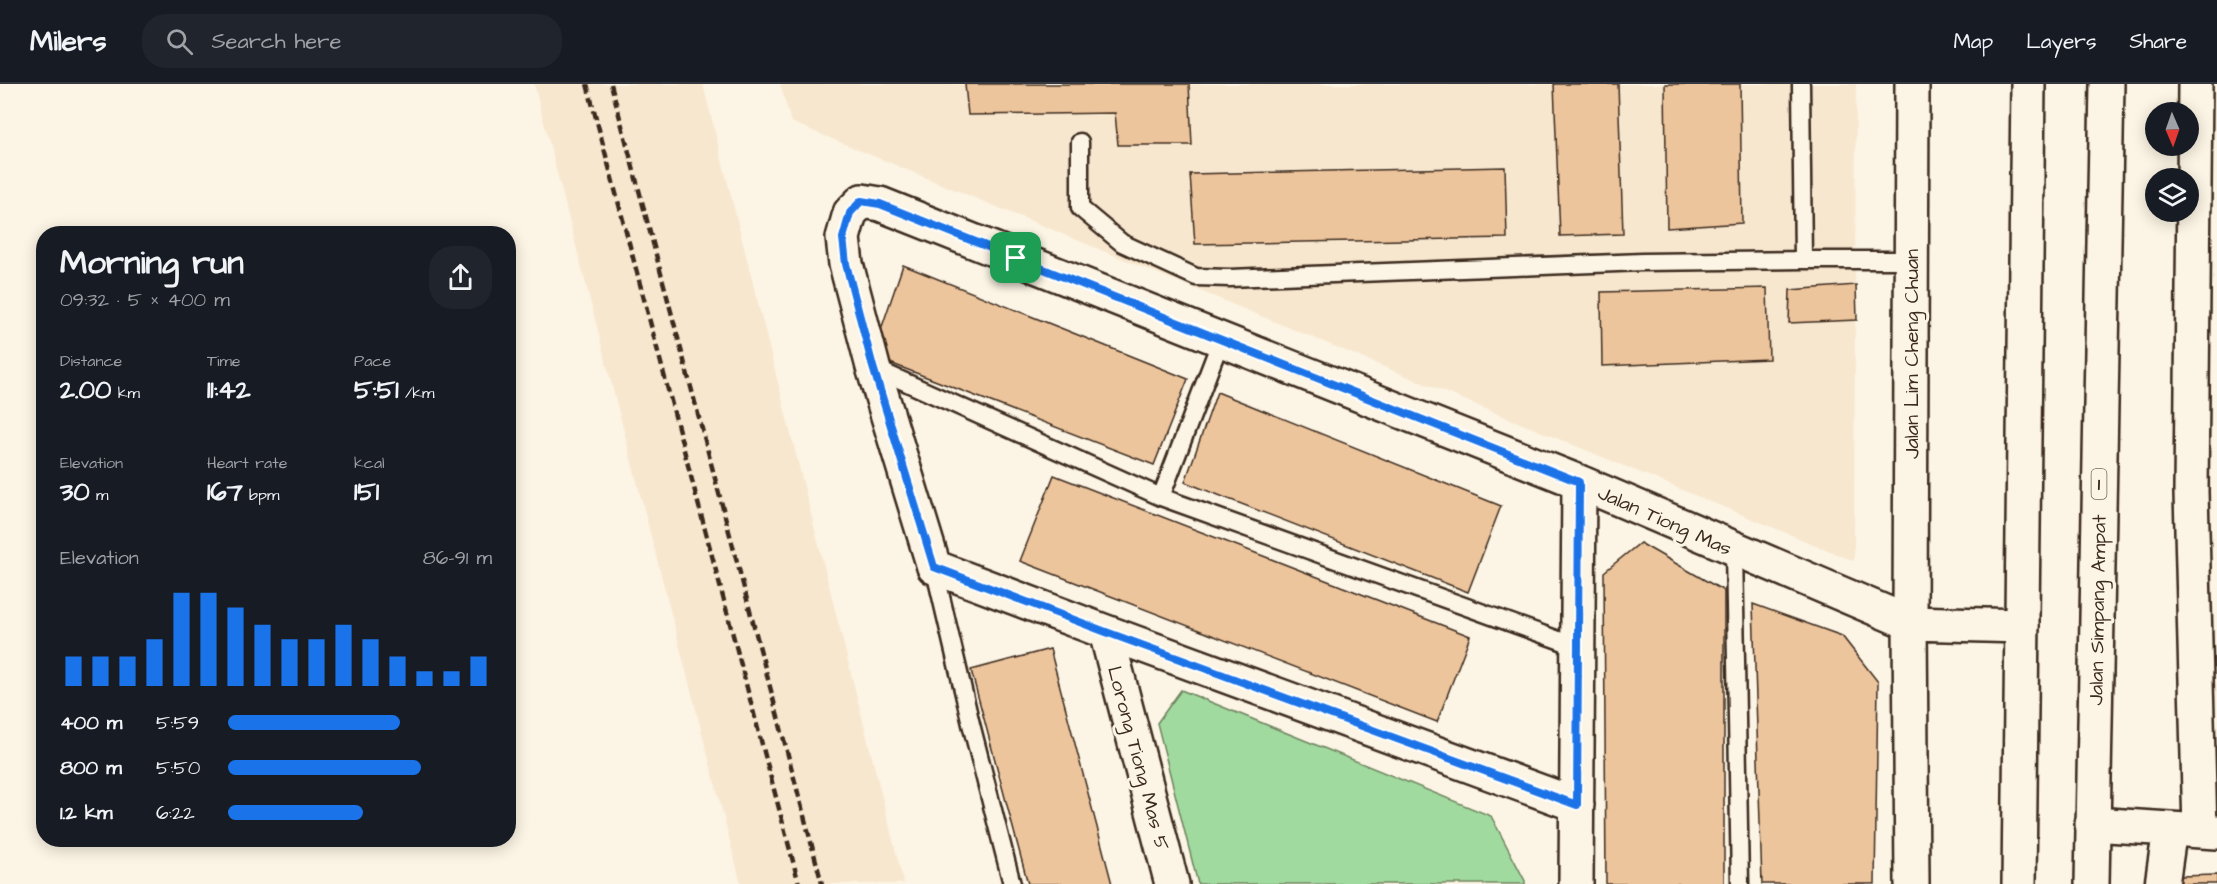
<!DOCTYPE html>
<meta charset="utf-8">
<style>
:root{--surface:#171b24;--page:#20242c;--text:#f1f3f6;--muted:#9ea1a6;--line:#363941;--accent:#1a73e8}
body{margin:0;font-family:"Architects Daughter",sans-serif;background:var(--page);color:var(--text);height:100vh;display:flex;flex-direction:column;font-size:22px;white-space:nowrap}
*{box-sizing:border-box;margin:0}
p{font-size:20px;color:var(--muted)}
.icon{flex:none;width:33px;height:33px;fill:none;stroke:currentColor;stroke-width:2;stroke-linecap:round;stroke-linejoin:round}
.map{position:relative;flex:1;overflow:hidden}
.panel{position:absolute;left:36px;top:142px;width:480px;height:621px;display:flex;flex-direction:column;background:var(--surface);border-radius:24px;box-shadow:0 3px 15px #0003}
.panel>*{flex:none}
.needle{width:39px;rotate:178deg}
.tools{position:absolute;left:2145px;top:18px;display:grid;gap:12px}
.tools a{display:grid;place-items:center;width:54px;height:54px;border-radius:50%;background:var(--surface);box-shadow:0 3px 15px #0003;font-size:30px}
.pin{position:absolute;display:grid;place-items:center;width:51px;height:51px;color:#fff;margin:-26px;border-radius:12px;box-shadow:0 3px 9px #0006}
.round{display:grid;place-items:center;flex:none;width:63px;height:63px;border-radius:24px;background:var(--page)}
.overview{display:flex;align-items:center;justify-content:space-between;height:102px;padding:0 24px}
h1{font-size:33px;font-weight:700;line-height:45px}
.figures{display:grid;grid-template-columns:repeat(3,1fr);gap:9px;height:102px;padding:6px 24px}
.figures div{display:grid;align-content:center}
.figures b{font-size:26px;font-weight:700}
.figures small{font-size:16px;font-weight:400}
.figures p{font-size:16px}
.chart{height:168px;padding:12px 24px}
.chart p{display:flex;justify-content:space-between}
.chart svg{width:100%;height:108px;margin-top:6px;stroke:var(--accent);stroke-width:6}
ul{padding:0 24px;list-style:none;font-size:20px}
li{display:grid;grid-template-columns:96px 72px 1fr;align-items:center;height:45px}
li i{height:15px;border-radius:8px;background:var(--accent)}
header{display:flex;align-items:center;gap:36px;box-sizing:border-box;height:84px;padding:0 30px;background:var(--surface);border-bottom:2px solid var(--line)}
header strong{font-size:28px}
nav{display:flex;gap:33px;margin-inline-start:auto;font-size:21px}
.search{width:420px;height:54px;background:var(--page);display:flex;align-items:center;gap:15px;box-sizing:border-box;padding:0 21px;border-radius:24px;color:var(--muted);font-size:22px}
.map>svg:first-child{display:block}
.built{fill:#f8e7cf}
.green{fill:#a0da9f;stroke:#6e825e;stroke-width:1.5}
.building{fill:#edc59d;stroke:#3b2a1e;stroke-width:1.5}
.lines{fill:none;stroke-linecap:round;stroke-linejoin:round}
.lane-casing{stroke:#3b2a1e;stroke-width:21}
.street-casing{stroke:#3b2a1e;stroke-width:38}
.highway-casing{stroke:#3b2a1e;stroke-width:38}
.lane{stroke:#fcf5e5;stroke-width:16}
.street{stroke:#fcf5e5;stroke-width:33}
.highway{stroke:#fcf5e5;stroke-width:33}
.rail{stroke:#3b2a1e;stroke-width:4.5;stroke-dasharray:9 4.5;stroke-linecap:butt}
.route-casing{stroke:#fff;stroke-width:12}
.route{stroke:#1a73e8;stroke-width:8}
.labels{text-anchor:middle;stroke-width:6;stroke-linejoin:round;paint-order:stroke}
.shield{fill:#fcf5e5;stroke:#75675a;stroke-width:1.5}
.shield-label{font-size:18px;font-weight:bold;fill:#3b2a1e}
.street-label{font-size:20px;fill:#3b2a1e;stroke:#fcf5e5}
</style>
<header>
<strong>Milers</strong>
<div class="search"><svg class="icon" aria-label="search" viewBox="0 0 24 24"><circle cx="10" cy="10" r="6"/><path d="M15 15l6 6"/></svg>Search here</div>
<nav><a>Map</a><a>Layers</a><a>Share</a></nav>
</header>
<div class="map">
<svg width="2217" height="800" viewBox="0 0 2217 800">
<rect width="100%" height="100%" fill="#fcf5e5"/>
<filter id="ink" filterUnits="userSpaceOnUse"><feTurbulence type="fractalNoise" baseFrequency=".0167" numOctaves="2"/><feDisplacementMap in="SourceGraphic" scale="12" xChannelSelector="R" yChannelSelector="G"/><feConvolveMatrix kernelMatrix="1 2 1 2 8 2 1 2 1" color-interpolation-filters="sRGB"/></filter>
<g filter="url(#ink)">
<path class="built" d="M534,0H703L904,800H741Z
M780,0H1856L1854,477L791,38Z"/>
<path class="green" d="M1181,606L1491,732L1525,797V800H1198L1157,639Z"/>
<path class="building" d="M965,0H1189L1192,61H1118L1115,29L968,31Z
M1554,0H1618L1623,150L1560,152Z
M1665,0H1740L1742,139L1667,144Z
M1505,83L1507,154L1195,160L1190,90Z
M903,181L1188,295L1154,381L872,272Z
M1856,201L1857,236L1789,239L1790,206Z
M1767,204L1769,275L1602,282L1601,208Z
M1217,308L1501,422L1468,508L1185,398Z
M1054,391L1470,552L1437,638L1020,477Z
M1640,459L1724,507V800H1606L1604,488Z
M1753,520L1842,552L1878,598L1875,800H1762Z
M1050,565L1112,800H1028L971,586Z
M2217,791V800H2181L2180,792Z"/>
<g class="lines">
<defs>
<path id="lane" d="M1801,0L1803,176H1911
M1080,58V124L1122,159L1196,193L1230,194L1643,178L1803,176
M874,284L1161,413L1578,563
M1161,413L1221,256
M1734,466L1740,800
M934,483L971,640L1012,800"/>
<path id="street" d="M2195,0L2191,408L2200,747
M1106,548L1172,800
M1577,721L1106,548L934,483L873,283L846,180L843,154L850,129L862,117L880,120L1579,398L1910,539L2022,542
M2092,740L2217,748
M1576,800L1579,398
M1912,800L1910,539L1912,0
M2162,800L2170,745"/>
<path id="highway" d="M2019,800L2028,0
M2092,800L2107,0"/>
</defs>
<use href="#lane" class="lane-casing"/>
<use href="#street" class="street-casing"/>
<use href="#highway" class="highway-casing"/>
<use href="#lane" class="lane"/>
<use href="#street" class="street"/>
<use href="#highway" class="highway"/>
<path class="rail" d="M587,0L799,800
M611,0L822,800"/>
</g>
</g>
<g class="lines" filter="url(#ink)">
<defs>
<path id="route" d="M861,117L880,120L1579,398L1577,721L1106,548L934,483L873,283L846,180L843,154L850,129Z"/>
</defs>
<use href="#route" class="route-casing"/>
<use href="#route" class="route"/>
</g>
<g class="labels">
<rect class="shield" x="2091.5" y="385" width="15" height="30" rx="4.5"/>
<g class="shield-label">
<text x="2099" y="406">1</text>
</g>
<g class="street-label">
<text transform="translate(1911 270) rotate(-90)" y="7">Jalan Lim Cheng Chuan</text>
<text transform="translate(1665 436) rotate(24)" y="7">Jalan Tiong Mas</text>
<text transform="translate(2097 526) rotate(-89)" y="7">Jalan Simpang Ampat</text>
<text transform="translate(1139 674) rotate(75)" y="7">Lorong Tiong Mas 5</text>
</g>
</g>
</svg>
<div class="tools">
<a><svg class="needle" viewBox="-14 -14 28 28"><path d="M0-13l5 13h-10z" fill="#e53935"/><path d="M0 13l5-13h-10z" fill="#9ea1a6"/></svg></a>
<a><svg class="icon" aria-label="layers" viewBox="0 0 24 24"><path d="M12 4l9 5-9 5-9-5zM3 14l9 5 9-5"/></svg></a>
</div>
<div class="pin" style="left:1016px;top:174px;background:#1e9e55"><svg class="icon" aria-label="arrive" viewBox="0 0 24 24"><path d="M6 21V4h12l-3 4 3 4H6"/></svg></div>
<section class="panel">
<div class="overview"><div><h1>Morning run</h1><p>09:32 · 5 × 400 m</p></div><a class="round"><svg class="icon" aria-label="share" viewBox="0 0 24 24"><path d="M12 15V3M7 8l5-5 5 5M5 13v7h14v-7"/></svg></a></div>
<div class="figures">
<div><p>Distance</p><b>2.00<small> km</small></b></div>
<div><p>Time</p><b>11:42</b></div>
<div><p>Pace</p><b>5:51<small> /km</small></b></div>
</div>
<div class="figures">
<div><p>Elevation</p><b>30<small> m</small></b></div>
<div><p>Heart rate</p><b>167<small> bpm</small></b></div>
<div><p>kcal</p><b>151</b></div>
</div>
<div class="chart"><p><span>Elevation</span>86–91 m</p>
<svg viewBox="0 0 160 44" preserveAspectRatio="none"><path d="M5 44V32M15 44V32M25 44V32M35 44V25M45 44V6M55 44V6M65 44V12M75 44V19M85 44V25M95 44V25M105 44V19M115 44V25M125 44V32M135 44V38M145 44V38M155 44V32"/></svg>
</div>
<ul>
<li><b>400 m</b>5:59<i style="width:65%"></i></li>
<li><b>800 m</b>5:50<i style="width:73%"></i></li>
<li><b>1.2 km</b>6:22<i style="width:51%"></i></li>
</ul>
</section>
</div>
